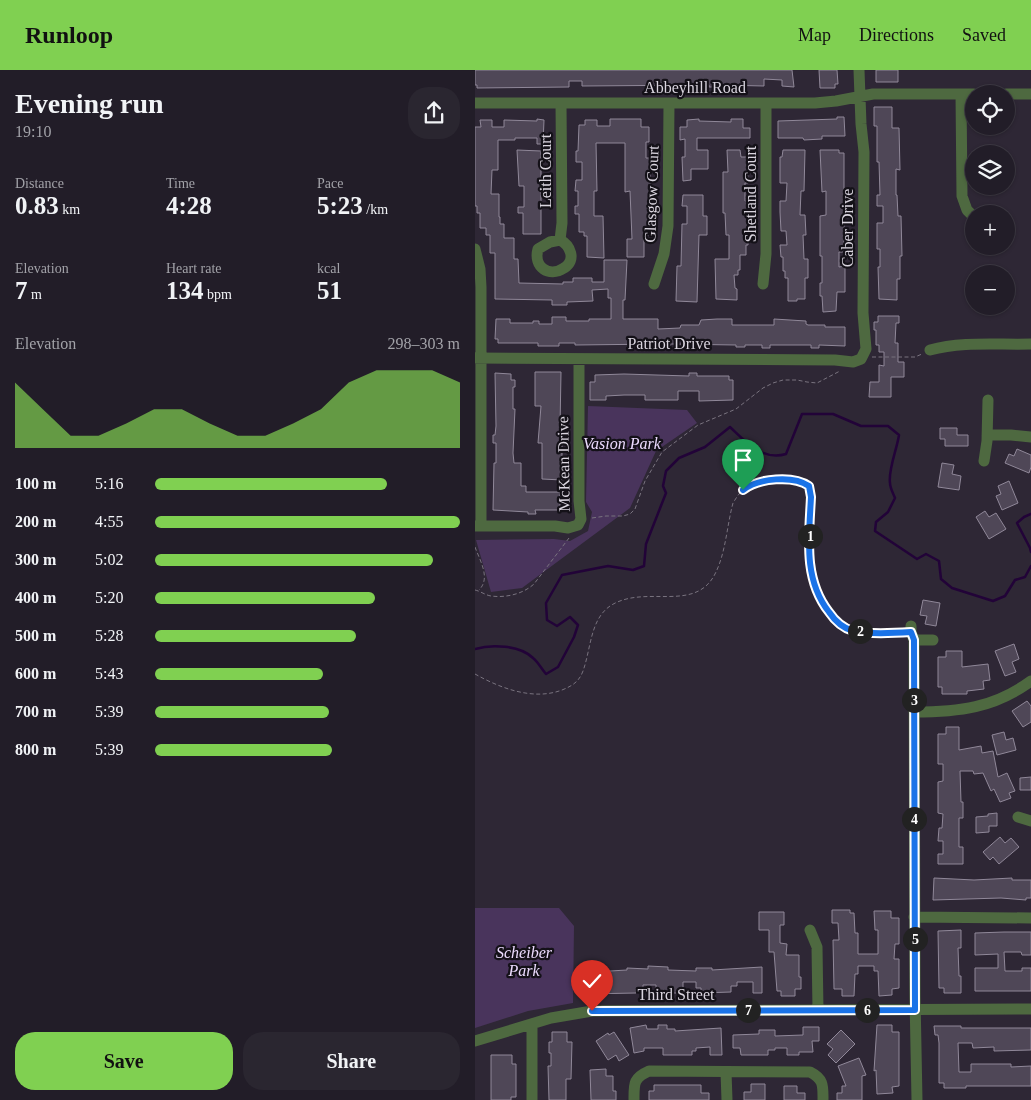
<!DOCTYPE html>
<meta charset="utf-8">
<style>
:root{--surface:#221d28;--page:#2a2630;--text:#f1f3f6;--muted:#a2a2a8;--line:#3f3b45;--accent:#80d051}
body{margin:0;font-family:Georgia,serif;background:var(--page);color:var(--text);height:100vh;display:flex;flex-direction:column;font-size:19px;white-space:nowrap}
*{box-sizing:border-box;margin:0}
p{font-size:16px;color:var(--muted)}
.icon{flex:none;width:28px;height:28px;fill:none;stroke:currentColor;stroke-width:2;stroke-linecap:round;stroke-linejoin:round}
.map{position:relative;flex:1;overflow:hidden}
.details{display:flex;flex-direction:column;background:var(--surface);width:475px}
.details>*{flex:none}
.buttons{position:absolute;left:490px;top:15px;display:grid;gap:10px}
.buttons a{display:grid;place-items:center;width:50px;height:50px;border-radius:50%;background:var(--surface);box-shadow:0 1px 4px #0004,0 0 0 1px var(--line);font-size:25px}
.pin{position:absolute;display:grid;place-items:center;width:42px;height:42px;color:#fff;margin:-51px -21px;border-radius:50% 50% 50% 0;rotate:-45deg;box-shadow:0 0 5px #0007}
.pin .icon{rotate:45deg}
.km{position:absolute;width:25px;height:25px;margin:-12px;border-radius:50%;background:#222;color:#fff;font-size:14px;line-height:25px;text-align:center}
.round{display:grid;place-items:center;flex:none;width:52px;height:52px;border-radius:20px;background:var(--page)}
.headline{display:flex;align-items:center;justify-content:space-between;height:85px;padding:0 15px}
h1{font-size:28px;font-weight:700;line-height:38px}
.stats{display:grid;grid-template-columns:repeat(3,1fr);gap:8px;height:85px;padding:5px 15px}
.stats div{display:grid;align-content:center}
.stats b{font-size:25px;font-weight:700}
.stats small{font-size:14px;font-weight:400}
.stats p{font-size:14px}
.chart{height:140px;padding:10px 15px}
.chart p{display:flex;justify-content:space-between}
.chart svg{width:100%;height:90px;margin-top:5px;fill:var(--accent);opacity:.7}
.button{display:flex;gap:10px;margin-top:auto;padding:10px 15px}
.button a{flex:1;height:58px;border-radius:20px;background:var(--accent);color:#111;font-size:20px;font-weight:700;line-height:58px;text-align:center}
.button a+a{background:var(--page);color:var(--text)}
ul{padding:0 15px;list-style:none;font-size:16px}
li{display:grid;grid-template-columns:80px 60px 1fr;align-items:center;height:38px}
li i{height:12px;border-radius:6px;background:var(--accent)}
header{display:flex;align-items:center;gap:30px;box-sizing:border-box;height:70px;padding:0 25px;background:var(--accent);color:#111}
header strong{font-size:24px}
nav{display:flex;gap:28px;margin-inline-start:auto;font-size:18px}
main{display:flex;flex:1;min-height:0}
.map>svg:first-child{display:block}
.green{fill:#49345c}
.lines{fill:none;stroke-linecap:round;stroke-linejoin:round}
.stream{stroke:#220338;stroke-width:2.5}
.building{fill:#4f4757;stroke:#908899}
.path{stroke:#79737f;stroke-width:1;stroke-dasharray:4 2.5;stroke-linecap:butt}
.minor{stroke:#4e6940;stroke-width:11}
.route-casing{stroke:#fff;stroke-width:10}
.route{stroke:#1a73e8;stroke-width:6}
.labels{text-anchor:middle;stroke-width:4.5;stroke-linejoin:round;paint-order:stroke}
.street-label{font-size:16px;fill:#dad5df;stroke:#141118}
.park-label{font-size:16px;font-style:italic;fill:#ecdbfe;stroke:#141118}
</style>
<header>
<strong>Runloop</strong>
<nav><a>Map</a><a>Directions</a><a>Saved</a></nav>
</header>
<main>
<section class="details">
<div class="headline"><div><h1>Evening run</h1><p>19:10</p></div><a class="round"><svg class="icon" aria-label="share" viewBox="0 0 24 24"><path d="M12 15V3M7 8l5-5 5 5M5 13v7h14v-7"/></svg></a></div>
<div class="stats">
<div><p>Distance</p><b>0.83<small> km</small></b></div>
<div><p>Time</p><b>4:28</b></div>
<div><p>Pace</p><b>5:23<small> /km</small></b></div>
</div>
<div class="stats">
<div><p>Elevation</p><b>7<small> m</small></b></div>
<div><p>Heart rate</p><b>134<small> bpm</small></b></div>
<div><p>kcal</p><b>51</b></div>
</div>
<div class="chart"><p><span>Elevation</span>298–303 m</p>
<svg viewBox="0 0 160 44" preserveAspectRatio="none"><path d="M0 44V12L10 25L20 38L30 38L40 32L50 25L60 25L70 32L80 38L90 38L100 32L110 25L120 12L130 6L140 6L150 6L160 12V44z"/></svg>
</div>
<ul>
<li><b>100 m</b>5:16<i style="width:76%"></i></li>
<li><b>200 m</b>4:55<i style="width:100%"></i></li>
<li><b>300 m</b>5:02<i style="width:91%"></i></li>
<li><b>400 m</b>5:20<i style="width:72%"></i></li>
<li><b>500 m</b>5:28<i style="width:66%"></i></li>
<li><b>600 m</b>5:43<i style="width:55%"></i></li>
<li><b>700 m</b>5:39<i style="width:57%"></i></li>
<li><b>800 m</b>5:39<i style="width:58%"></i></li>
</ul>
<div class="button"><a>Save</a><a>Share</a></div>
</section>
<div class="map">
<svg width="556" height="1030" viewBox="0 0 556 1030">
<rect width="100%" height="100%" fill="#2e2735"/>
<path class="green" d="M113,336L212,340L222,353L181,381L155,438L47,518L16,522L1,470L79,469L95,471L113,461L117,442L111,432Z
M0,838H84L99,856L98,933L53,941L0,958Z"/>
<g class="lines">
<path class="stream" d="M556,444L549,447L542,453L555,478L556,482
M0,579C16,574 45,575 58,588C63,592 66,598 71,604L83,597L99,567L103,555L95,547L82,556L72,550L71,533L87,505L133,496L158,500L169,496L171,474L191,423L188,416L191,401L204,388L230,377L255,357C271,372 287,391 311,384L327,344H358L386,356H413L424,365C422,379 413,400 415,413C415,418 418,423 420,428L413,442L401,452L400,461L442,489L451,484L464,491L466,509L477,518L518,531L530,526L540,510L550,507L556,496"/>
</g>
<path class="building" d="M0,0H317L319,17L307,16V10L289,9V16L246,15V17H234V15L107,16V11H94V17L2,18V15H0Z
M344,0H362L363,14H360V18H345Z
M401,0H423V12H401Z
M399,37H417V58H424L425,100L421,99V125H422L423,146H426L427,186H425V209H422V230L404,229L403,197H405V179H402V153H408V136H402V125H405L404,92H402V56H399Z
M362,47H369L370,66H347V69L329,70L328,68H303V51L362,49Z
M62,49L69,50L68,74H62V68H40V70H23V100H17L16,124H24V147H25V154H29V168H39V189H43L44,213L88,214V212H98V208H117V212H129V190H152L150,230H148V249H183V259L205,258L206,255H224L226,250L242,249H257V255H299V249L331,251V254L333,255H350V257H370V276L344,275V278H336V275H295V278H287V275H270V277H261V275L195,274V277H187V274L100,275V273H84V276H63V273H23V269H20L21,249H35V253H58V251H64V254H77V247H91V251H114V249H136V228H133V219L117,220L118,231L92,232V235H77V230L20,229V183H15V165H11V158H5V143H2V136H0V57H6L5,50H17V57H29V50L62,51Z
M135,49H166V57H174V72H171V88H175V136H173L174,165H169V187H152V169H157L155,121L150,122V73H121L122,121H119V146H128L129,188L112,187V166H109V162H104V144H100V136H103V121H100L101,110H107V92H101V81H103L104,55H110V50H122V56H135Z
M224,49V51L256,52V49H268V58H275V68H222V80H233V99H216V110L208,111L207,87H210V69L205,70V57H212V50Z
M42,80L66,81V164H48V143H43V137H49V116H44Z
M252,80H265L266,87H272L273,113H270V131H273V175H271V185H265V200H263V205H259L260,218L262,219V230L241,229L240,189H254V165H251L250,143H248V102H253Z
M308,80H330L329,121H326L325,145H330L331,165H328L329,189H333V208H330V229H322V231H313V208H310V201H308V187H306L305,175H312L311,161H306L305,142V131H311L312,113H305V87H307Z
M345,80H364V83H369V182H364V197L370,196V222H362L361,241L348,242L347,226H345V213H347V186H345V146L351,145V121L347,122Z
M208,125H228V146H232V165H224L222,232L201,231L202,196H206L207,154H212V136H207Z
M403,246H424V253H421L420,273H423V292H429V307H416V327H394L395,312H404V295L409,296V282H404V275H401V260H399V252H403Z
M60,302H86L85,357L86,375H87V410L67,409V373H63L66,336H60Z
M20,303L36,304V310H40V317H38V339H40L38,383L39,393H46V416H51V422H85V440H60L61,444H53V442L18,440L19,393H21V373H18V365H20L21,356Z
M214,303H222V306H254V310H258V330L224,331V321H203V330H170V325H149L131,326V330H115V312H120V305L149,304L214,306Z
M465,358H482V365H493V376H470V369H465Z
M542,379L556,385V397L554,403L530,393L534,384L539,386Z
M467,393L479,395L477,404L486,406L484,420L463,417Z
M534,411L543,433L527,440L521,426L526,424L523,416Z
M510,441L514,447L521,443L531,459L514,469L501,447Z
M448,530L465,533L461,556L450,554L452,546L445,545Z
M539,574L544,589L537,592L541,602L530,606L520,581Z
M471,581H487V597L513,594L515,610L508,611L509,619L492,621V624H467V617H463V587H471Z
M552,631L556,636V652L548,657L537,641Z
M471,657H484V680L506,676L507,683L518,681L523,707L532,703L540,721L534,723L536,728L525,732L519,719L516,721L508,703L499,704L498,701H485L486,732H488V748H484V777H488V794H463V784H468V771H463L464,758H467L468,744L463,743V712L468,711V694H463V664H471Z
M529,662L531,670L538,668L541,680L522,685L517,665Z
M556,707V720H545V708Z
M522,743V756H514V762L501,763V747L513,746V744Z
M525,767L530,773L536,768L544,777L524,794L518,787L515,790L508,782Z
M459,808L499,810L537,808V810H556V828H551V830L526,828L458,830Z
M357,840H375V843H379L380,863H383V884H403V860H400L399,841H416V848H424V874H420L419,889H424V918L417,919V925L404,926L403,901H399V896H383V904H380L379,926H367V919H359L358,870H364L363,853H357Z
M284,842H309V855H305V873L312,874L311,885H324V907H326V919H320V926H306V921H302L299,882H294V860H284Z
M486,860V878H483L484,906H486V923H469V918H464L463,861Z
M529,862H556V885H547L546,882H529L530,901H547V898H556V921H500V898H523V884L500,885V863Z
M173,896L193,897V900L221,901V898H237V900L287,897V923H278V912H262V916H256V922L226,923V918H221V912H208V923H181V915H168V919H161V923L109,924V917L101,918V903L152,900V898L173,899Z
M171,955L172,959H183V955H192V959H200V961L246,958L247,985H235V977L221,978V981H217V985H188V978H169V981L159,983L155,958Z
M402,955H417V962H424V1016L417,1017L418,1023L402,1024L401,1000L399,1001Z
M459,956H486V958H556V980L519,981V977L498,978L497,973H483L484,1002H496V994H536V997L556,996V1016H491V1018H469V1013H464V973L463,965H460Z
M328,957H344V971H337L338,982H324V985H312V978H300V980H293V985H266L265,978H258V965L284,964V960H300V966L328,965Z
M366,960L380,974L361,993L353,985L358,979L352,974Z
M77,962H92V972H97L96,1009H91V1030H74L73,996H76V983H74V972H77Z
M139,962L154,985L144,991L141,985L133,990L121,971L133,963L134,965Z
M16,985H37V994H41V1027H36V1030H16Z
M384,988L391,1005L387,1006V1030H362V1023H367V1016H371L363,996Z
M131,999V1006H138V1021H141V1030H116L115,1000Z
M276,1014H290V1030H269V1022H276Z
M179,1015H226V1023H234V1030H174V1021H179Z
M309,1016H322V1023H330V1030H309Z"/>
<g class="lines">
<path class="path" d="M397,287H440L447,284
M117,448L131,446H148L155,444L160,439L170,411L187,382L223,355L261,339L288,318L298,313L308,310H322L332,312L342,313L365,301
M0,477C5,491 16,508 4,520
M0,520C5,521 10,525 16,526C31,528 48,524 59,514L94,468
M0,604C25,618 58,631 87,620C97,616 104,612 108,601C116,579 115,550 135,536C170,513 221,545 241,502C251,481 252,455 258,433C263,425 268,417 277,414C292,409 322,407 334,416L336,427C334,468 328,509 355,543C361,551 369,559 379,561C394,563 411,562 426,562"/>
<path class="minor" d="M486,24L487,126L492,140L499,147
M531,24H556
M0,33H340L361,31L398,24H499
M85,170L87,153L86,33
M85,170C95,175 102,190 89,198C74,208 58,197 63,179L75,172Z
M0,179L5,199L6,217V456
M179,214L189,184L193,156L194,33
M288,214L291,184V33
M455,280C487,271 523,275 556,274
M0,288L360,290L378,292L386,289L391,279L388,243L389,82L386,54L384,0
M512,365H536L556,367
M509,391L512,371L513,330
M0,456H80L93,458L103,455L106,449L104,431V289
M436,556V562L439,570L440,927L442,1030
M439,570H458
M439,642C484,642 519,638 556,611
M543,747L556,751
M439,847L556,848
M335,860L342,877L343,940
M57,954V1030
M0,971L76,948L117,941L556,939
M251,1002L252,1030
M159,1030C159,1014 158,1008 174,1001L335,1002C349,1009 348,1016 348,1030"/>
</g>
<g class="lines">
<defs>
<path id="route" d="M117,941L440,940L439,570L436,562C421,563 392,564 378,561C368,558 360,551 354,542C328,509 334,467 336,427L334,416C318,405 284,408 268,420"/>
</defs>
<use href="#route" class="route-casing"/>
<use href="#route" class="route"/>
</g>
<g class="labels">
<g class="street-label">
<text x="220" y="23">Abbeyhill Road</text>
<text transform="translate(70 101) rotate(-90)" y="6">Leith Court</text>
<text transform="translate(176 124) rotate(-88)" y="6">Glasgow Court</text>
<text transform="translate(275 124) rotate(-90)" y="6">Shetland Court</text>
<text transform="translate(372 158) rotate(-90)" y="6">Caber Drive</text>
<text x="194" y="279">Patriot Drive</text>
<text transform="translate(88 394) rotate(-91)" y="6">McKean Drive</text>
<text x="201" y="930">Third Street</text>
</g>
<g class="park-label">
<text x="147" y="379">Vasion Park</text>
<text x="49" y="888">Scheiber<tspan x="49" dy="18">Park</tspan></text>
</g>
</g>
</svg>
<div class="buttons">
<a><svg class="icon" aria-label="locate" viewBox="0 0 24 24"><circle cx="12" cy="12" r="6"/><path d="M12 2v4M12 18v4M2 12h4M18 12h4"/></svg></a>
<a><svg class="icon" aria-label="layers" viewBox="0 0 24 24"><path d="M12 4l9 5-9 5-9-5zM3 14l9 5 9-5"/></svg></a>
<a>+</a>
<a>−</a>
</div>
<div class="pin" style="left:268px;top:420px;background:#1e9e55"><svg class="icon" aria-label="arrive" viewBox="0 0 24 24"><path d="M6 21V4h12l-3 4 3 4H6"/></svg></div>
<div class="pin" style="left:117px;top:941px;background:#d93025"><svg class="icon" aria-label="check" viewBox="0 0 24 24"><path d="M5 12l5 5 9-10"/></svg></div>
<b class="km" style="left:335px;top:466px">1</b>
<b class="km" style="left:385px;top:561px">2</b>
<b class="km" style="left:439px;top:630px">3</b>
<b class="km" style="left:439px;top:749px">4</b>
<b class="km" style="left:440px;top:869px">5</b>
<b class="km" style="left:392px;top:940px">6</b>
<b class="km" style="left:273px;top:940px">7</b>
</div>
</main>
